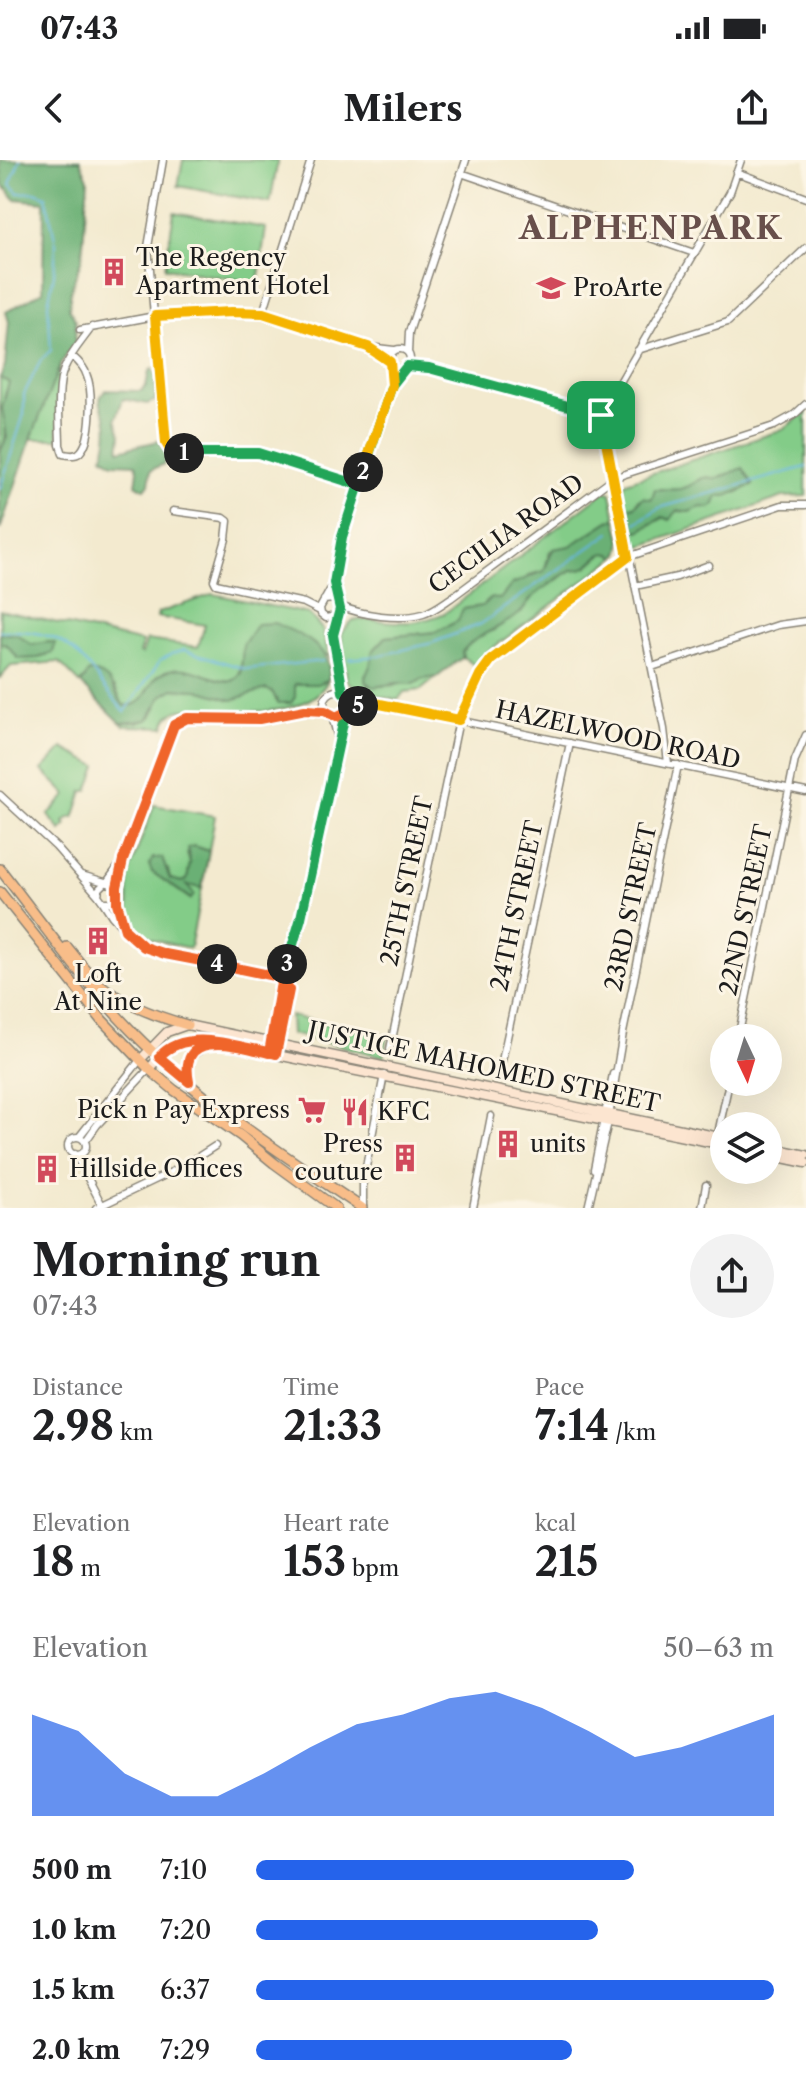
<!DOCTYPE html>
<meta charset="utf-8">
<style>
:root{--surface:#fff;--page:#f2f2f2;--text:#202124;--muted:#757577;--accent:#2563eb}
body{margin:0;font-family:"Libre Caslon Text",serif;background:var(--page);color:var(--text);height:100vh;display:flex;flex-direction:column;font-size:30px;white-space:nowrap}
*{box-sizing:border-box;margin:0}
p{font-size:26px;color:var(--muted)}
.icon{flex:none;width:44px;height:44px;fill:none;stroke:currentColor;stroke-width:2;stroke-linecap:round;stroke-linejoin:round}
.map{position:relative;height:1048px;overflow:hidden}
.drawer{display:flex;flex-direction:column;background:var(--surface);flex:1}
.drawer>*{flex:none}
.needle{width:52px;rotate:176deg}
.controls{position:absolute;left:710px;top:864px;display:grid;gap:16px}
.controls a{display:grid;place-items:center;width:72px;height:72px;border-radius:50%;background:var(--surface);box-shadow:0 8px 32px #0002;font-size:40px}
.pin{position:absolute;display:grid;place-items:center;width:68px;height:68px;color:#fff;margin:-34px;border-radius:16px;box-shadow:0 4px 12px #0006}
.km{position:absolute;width:40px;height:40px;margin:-20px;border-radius:50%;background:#222;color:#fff;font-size:22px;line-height:40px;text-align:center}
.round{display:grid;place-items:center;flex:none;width:84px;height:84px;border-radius:42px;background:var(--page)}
.head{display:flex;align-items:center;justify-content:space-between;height:136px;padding:0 32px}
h1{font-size:44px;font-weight:800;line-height:60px}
.figures{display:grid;grid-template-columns:repeat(3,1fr);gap:12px;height:136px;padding:8px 32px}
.figures div{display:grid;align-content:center}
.figures b{font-size:40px;font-weight:800}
.figures small{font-size:22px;font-weight:400}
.figures p{font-size:22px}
.chart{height:224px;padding:16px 32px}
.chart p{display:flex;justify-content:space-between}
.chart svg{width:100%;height:144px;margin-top:8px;fill:var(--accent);opacity:.7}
ul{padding:0 32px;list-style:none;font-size:26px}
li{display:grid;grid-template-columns:128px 96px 1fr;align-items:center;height:60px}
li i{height:20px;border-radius:10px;background:var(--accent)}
.status{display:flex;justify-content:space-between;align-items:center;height:56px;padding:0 40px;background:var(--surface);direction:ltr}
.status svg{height:22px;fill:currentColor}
header{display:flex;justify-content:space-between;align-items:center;height:104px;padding:0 32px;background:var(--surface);font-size:36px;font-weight:800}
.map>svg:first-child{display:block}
.green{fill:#83cc88;stroke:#507452;stroke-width:2}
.forest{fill:#6ab074;stroke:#436648;stroke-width:2}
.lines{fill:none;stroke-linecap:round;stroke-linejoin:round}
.stream{stroke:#64b6e0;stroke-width:2}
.minor-casing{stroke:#888376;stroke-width:9}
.secondary-casing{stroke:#888376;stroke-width:11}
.primary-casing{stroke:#888376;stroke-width:12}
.minor{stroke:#fff;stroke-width:6}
.secondary{stroke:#fce5d0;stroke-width:8}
.primary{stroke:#f8bd89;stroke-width:9}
.split-1-casing{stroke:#fff;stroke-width:16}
.split-2-casing{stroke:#fff;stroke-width:16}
.split-3-casing{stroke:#fff;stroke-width:16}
.split-4-casing{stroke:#fff;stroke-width:16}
.split-5-casing{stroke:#fff;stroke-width:16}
.split-6-casing{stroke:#fff;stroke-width:16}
.split-1{stroke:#22a559;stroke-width:10}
.split-2{stroke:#f5b400;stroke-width:10}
.split-3{stroke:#22a559;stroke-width:10}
.split-4{stroke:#f0652b;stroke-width:10}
.split-5{stroke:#f0652b;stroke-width:10}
.split-6{stroke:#f5b400;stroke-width:10}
.labels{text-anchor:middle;stroke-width:6;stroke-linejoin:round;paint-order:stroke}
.poi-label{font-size:24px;fill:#1c1c1c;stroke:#fcf5e5;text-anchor:start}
.street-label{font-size:24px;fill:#1c1c1c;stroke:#fcf5e5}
.district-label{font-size:32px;font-weight:bold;letter-spacing:2px;fill:#684f4b;stroke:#fcf5e5}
</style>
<div class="status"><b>07:43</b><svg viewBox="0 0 49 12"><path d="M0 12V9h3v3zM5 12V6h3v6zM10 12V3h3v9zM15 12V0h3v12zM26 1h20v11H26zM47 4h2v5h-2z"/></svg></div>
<header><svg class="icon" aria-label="back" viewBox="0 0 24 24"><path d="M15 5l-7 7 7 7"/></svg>Milers<svg class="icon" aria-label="share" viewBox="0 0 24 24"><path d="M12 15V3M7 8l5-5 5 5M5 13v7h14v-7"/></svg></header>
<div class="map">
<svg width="806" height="1048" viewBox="0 0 806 1048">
<rect width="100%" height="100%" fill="#fcf5e5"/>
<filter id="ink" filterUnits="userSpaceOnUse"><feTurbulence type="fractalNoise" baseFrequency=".0125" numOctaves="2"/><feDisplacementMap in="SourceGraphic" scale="16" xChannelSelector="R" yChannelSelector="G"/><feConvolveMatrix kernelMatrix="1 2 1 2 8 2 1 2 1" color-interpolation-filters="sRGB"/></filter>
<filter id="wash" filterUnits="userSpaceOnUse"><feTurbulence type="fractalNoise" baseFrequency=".006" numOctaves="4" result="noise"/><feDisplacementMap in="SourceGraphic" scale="32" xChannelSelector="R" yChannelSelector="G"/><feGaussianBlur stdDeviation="1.8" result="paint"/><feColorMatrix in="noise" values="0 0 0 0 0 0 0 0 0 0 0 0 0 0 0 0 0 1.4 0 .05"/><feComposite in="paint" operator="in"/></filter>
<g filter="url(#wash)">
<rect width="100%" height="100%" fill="#f3eacf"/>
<path class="green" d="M183,0H278L270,43L178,26Z
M174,52L266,68L258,123L165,108Z
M60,205L58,279H31Z
M0,218L9,222C9,226 6,230 5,234C0,254 12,272 0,292Z
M806,252V336L783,337L639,387L633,384L630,370L639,371L676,351L689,352L718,336L739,332L753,324L743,308L716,320C700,313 698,324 684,328C675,331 665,329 655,329L652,339H639L635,346L626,348L623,329L626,322L782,270Z
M605,331L611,333L616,359L609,361L571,386L550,391L544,411L532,414L500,439H489L482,446L463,449L458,461L436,472L386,477L372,492L373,504L365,516L368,525C387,530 418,519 437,517L421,530L404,532L398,540L366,534L347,521L341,473L353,460C392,458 405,470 445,453Z
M603,393H609L616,397L486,493L477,507L463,497L462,492L472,480L492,471L520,453L531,438L543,429L572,410L587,407Z
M213,434L309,454L323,470L329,497C306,479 288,463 257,464L244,493L238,518C222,527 192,506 170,510C146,515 150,549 123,545L115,527L82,520L81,524L59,502L11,506L0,518V483L7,485L19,499L38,498L52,493L55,486L52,482L32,485L16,474H0V450L143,482L139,493L142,494L147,480L198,487L205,465L157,457L158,453Z
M328,520C311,558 242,552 206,550C196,550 184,547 175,552C168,555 166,560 164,567L124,566L121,563L141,562L151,557L162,536L174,529L198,530L232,540L266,529L273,533L276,540L295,524H317Z
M63,588L97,606L88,631H83L74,658L70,657L64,662L67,665L61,671L48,655L67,635L42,610Z
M154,645L215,656L209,691L194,686L187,694L190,703L187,720L182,722L170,719L168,709L150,705L152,712L190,739L187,725L202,728L190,788C165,783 146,781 129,762L128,715Z
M290,856L388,876L384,897L291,874Z"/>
<path class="forest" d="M0,0H80L88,19L82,98L71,129L69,148L76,161L75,182L60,205L31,279L0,370V292L7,277L2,248L9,222L0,218L5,205L9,162L6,152L43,131L44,42L15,39L3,25Z
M152,209L156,215L155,241L147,244L123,239L116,259L121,275L119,290L159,281L166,295L164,304L151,310L149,324L145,329L136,325L138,310L136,304L113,303L103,296C107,284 109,269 106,257C103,249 100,246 100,238L105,230L141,231L146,226L149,211Z
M743,308L753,325L727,336H718L715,344L710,348L701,347L689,352L678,350L670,360L663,357L639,371L630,370L626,348L635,346L643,337L652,339L655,329C665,329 675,331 684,328C698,324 700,313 716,319Z
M616,359C619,372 626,388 616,397C601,386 596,402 584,408C580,410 576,409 572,410C565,413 536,433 531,439C526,444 524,450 519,454C500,469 477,473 462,492L463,497L437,517L423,519L413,524L397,523L374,527L365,521C364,511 373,510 372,492L386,477L436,472L458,461L463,449L482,446L492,438L500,439L512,424L544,411L553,389L570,386L609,361Z
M274,463C298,473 336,488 328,520L317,524H295V537L291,543H278L273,533L266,529L232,540L198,530L174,529L162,536L148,560L121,563L81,524L89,512C112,514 112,528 123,545C149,550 145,521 164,512C187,500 210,522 233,521L241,513L243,485L257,464Z
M0,474H16L32,485L47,482L55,483L53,493L38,498L19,499L7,485L0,483Z
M194,686L209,691L202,728L187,725L194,735L191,739L152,712L149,705L153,698H162L170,719L182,722L187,720L190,703L188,688Z"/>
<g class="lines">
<path class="stream" d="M0,329L24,254V234L41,200L51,190L48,144L54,114L56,84L46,36L35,32L18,33L10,24L20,0
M636,363L659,348L806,307
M0,471C77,468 80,502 125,552L160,501L171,494L184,490L246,509L323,501
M349,499L377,496L432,483L481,464L610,373"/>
</g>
</g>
<g filter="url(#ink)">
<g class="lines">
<defs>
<path id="minor" d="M163,0L148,87L163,258L168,288L183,293H258L359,325
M736,12L806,38
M461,13L694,93
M263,153L311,0
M80,170L155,156L254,151L368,187L394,190
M371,189L390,202
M390 199a10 10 0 1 1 20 0a10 10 0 1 1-20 0Z
M638,190L728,162L806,88
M408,193L409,172L466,0
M72,196C78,201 85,208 87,216C93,231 92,279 81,291C77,297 69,295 63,294L60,285C60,266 56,226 64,209C70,194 82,181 92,167
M407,206L429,208L601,255
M173,351L224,358L228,361L226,379L214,420L216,424L304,443L320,451
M334,423L320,448L321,454L326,458L336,456
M635,426L677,417L709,405
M324,440L334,439L340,446L333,475L343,532
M337,441C328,386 373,280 392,225L403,208
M340,446C362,455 399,461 423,454C433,451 442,444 451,438L613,318L774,266L794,255L806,244
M652,507L778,465L806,461
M324 544a13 13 0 1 1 26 0a13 13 0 1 1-26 0Z
M346,534L375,543L806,632
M348,552L371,543
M332,556L338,579
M668,603L664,569L601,255L730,32L741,0
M0,635L56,687L98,735
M81,715L115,725L118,735L113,742H103L98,735L99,729L105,723
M107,722L121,703
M117,727L123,700L171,572L178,561L193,558L259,559L305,550L325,551
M117,739L123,767
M103,742L112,756L131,777L153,791L283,818L293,812
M738,878L795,600L806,575
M277,888L301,758L345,554
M390,889L459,560L480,515L496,495L628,397L782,345H806
M269,893L280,828L296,771
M499,915L570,583
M719,969L729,922
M79,977L140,900
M68 986a9 9 0 1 1 18 0a9 9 0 1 1-18 0Z
M85,982L97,965L149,909
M75,994L102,1045
M594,1009L613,914
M96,1048L184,1006L215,986
M363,1048V1022L384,915
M473,1048L491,956
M588,1048L608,962L623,873L678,605
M702,1048L706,1025"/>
<path id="secondary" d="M140,900L167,872L187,865L724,978
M149,909C171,883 178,879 212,882L724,985
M768,987L806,995
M768,995L806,1003"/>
<path id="primary" d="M0,709C49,772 94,837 152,891C215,951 290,999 362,1048
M0,732L102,860L149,909L174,930L241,976L274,1003L336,1048
M67,787C78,800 88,815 101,825C124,845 158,857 187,865
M188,922C184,900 192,890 212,882"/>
</defs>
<use href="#minor" class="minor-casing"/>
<use href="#secondary" class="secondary-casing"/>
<use href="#primary" class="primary-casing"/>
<use href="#minor" class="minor"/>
<use href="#secondary" class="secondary"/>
<use href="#primary" class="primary"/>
</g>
</g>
<g class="lines" filter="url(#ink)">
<defs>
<path id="split-1" d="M184,293H258L359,325L392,225L407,206L429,208L601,255"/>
<path id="split-2" d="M184,293L171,291L166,283L155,156L231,152L263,153L368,187L390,202L392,225L363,312"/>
<path id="split-3" d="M287,804L301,758L345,554L350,547L348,537L343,532L333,475L340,449L334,423L342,377L363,312"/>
<path id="split-4" d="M217,804L283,818L289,830L276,894C245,888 177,864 189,922L159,897C186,867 234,886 269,893L280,828L287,804"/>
<path id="split-5" d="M217,804L165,794L144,787L125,770L117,743V727L123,700L174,565L187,558L259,559L305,550L325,551L336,557L358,546"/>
<path id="split-6" d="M358,546L375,543L459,560L480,515L491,500L628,397L601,255"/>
</defs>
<use href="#split-1" class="split-1-casing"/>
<use href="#split-2" class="split-2-casing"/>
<use href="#split-3" class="split-3-casing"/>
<use href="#split-4" class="split-4-casing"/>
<use href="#split-5" class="split-5-casing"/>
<use href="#split-6" class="split-6-casing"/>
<use href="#split-1" class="split-1"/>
<use href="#split-2" class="split-2"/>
<use href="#split-3" class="split-3"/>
<use href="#split-4" class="split-4"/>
<use href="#split-5" class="split-5"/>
<use href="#split-6" class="split-6"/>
</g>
<defs>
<symbol id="building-bare" viewBox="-9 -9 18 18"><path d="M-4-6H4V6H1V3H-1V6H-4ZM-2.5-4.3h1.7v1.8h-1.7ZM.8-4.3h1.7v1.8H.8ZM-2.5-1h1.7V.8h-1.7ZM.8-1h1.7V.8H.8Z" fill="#d1495b" stroke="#fcf5e5" stroke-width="2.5" paint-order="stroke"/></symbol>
<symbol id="school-bare" viewBox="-9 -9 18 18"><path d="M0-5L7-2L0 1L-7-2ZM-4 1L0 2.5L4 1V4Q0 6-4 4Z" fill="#d1495b" stroke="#fcf5e5" stroke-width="2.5" paint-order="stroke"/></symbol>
<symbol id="supermarket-bare" viewBox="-9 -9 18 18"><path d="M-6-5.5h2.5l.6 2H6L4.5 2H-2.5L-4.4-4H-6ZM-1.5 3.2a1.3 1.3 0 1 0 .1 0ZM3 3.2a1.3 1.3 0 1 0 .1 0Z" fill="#d1495b" stroke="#fcf5e5" stroke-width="2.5" paint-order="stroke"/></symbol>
<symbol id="restaurant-bare" viewBox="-9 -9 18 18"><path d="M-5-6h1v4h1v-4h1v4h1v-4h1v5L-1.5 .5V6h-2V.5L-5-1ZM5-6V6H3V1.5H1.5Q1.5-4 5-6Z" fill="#d1495b" stroke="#fcf5e5" stroke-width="2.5" paint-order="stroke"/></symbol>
</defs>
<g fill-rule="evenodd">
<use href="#building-bare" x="94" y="92" width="40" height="40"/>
<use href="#school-bare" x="531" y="108" width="40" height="40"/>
<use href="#building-bare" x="78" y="761" width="40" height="40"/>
<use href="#supermarket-bare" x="292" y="930" width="40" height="40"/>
<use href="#restaurant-bare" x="335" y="932" width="40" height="40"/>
<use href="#building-bare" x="488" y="964" width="40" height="40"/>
<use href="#building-bare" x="385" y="978" width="40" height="40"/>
<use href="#building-bare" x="27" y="989" width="40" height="40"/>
</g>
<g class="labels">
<g class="poi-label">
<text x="136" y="106">The Regency<tspan x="136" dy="28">Apartment Hotel</tspan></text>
<text x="573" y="136">ProArte</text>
<text x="98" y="822" text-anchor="middle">Loft<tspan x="98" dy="28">At Nine</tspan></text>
<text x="290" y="958" text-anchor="end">Pick n Pay Express</text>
<text x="377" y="960">KFC</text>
<text x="383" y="992" text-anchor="end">Press<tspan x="383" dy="28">couture</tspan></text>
<text x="530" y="992">units</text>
<text x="69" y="1017">Hillside Offices</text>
</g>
<g class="street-label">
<text transform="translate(506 374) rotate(-36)" y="8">CECILIA ROAD</text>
<text transform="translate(618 575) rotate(12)" y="8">HAZELWOOD ROAD</text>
<text transform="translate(407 721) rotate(-78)" y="8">25TH STREET</text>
<text transform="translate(517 746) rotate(-78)" y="8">24TH STREET</text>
<text transform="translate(631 747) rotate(-78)" y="8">23RD STREET</text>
<text transform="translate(746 750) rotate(-78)" y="8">22ND STREET</text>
<text transform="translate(484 907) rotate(12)" y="8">JUSTICE MAHOMED STREET</text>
</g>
<g class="district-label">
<text x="651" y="79">ALPHENPARK</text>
</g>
</g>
</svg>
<div class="controls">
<a><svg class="needle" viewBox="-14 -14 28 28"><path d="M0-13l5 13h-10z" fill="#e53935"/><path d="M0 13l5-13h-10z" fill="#757577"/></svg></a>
<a><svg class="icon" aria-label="layers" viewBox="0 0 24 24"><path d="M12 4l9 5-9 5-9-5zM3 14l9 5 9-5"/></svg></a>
</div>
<div class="pin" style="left:601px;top:255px;background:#1e9e55"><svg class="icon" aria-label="arrive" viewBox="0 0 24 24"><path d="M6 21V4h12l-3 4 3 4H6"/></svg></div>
<b class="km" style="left:184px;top:293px">1</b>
<b class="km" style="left:363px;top:312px">2</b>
<b class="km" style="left:287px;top:804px">3</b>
<b class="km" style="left:217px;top:804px">4</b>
<b class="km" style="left:358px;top:546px">5</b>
</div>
<section class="drawer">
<div class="head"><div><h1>Morning run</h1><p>07:43</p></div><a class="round"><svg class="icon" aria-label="share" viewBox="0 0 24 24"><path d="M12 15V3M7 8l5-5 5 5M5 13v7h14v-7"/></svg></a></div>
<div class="figures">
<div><p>Distance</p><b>2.98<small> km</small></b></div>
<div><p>Time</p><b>21:33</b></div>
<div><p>Pace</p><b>7:14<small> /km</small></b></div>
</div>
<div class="figures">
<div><p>Elevation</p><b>18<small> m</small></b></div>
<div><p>Heart rate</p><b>153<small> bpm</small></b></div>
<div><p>kcal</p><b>215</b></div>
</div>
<div class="chart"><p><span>Elevation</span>50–63 m</p>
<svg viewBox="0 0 160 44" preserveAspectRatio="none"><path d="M0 44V13L10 18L20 31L30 38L40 38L50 31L60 23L70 16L80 13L90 8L100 6L110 11L120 18L130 26L140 23L150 18L160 13V44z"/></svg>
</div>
<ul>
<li><b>500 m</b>7:10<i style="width:73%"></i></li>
<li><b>1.0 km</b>7:20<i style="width:66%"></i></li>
<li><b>1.5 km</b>6:37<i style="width:100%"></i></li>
<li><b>2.0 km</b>7:29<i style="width:61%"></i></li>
</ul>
</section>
